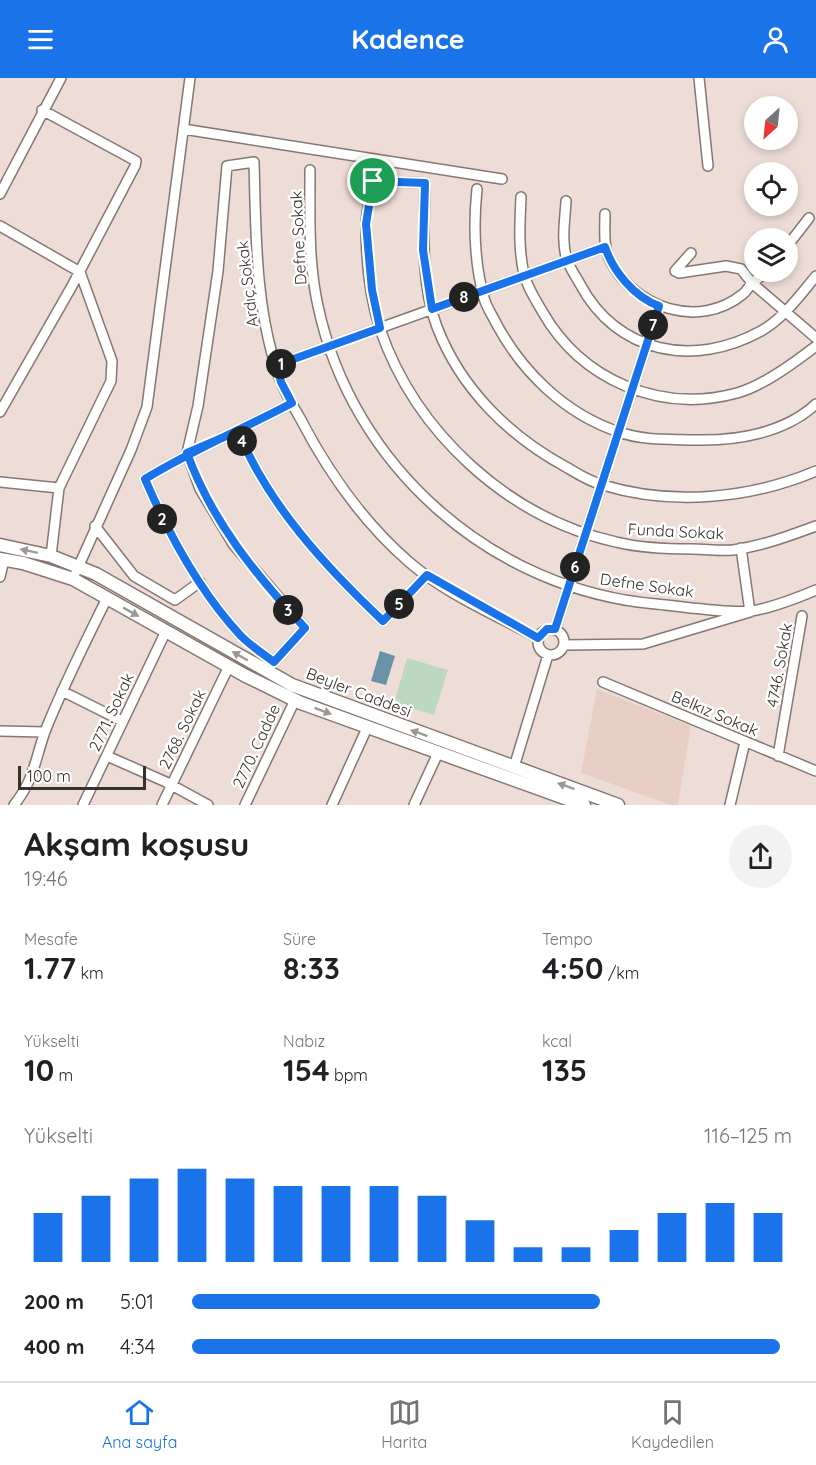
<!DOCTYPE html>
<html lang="tr">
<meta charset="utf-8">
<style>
:root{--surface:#fff;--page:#f2f2f2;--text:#202124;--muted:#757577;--line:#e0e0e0;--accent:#1a73e8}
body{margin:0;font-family:Quicksand,sans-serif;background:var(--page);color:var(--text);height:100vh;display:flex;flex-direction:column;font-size:22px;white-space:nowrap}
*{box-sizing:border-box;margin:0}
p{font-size:20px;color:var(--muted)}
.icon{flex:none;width:33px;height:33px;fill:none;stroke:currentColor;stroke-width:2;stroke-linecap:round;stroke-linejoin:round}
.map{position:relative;height:727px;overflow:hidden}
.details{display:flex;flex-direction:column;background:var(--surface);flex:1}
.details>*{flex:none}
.needle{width:39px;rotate:207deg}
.fabs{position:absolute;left:744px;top:18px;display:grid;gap:12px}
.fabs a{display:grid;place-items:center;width:54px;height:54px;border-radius:50%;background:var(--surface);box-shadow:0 3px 9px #0003;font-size:30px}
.scale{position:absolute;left:18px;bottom:15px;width:128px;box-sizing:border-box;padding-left:6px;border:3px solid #37312e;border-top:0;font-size:16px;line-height:21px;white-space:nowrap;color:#37312e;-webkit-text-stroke:4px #fff;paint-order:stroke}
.pin{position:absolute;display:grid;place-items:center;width:51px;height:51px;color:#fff;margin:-26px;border:3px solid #fff;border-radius:50%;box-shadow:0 2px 6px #0007}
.km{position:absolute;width:30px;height:30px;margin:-15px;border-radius:50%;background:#222;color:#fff;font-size:16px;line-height:30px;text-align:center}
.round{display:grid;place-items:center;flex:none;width:63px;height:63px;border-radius:32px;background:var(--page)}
.head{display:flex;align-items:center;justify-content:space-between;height:102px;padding:0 24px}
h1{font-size:33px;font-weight:700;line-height:45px}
.figures{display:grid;grid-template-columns:repeat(3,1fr);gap:9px;height:102px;padding:6px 24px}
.figures div{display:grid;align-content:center}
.figures b{font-size:30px;font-weight:700}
.figures small{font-size:16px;font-weight:400}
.figures p{font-size:16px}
.chart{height:168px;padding:12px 24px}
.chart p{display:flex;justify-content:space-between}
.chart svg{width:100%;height:108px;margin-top:6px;stroke:var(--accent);stroke-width:6}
ul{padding:0 24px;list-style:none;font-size:20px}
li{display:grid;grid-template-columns:96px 72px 1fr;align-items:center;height:45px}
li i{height:15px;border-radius:8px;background:var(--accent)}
header{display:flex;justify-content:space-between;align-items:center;height:78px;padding:0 24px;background:var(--accent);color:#fff;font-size:27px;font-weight:700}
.tabs{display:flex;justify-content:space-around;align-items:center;height:84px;border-top:2px solid var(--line);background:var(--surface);font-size:16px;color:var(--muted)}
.tabs a{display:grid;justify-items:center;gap:3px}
.tabs .selected{color:var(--accent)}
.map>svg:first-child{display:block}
.built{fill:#e7cec5}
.green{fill:#bcd9c0}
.water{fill:#6991aa}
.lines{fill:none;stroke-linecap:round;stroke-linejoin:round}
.minor-casing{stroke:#857771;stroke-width:12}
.secondary-casing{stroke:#857771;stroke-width:15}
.minor{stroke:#fff;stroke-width:9}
.secondary{stroke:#fff;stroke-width:12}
.oneway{fill:#9b9896}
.route-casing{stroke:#fff;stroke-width:12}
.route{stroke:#1a73e8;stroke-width:8}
.labels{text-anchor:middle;stroke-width:5;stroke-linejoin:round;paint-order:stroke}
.street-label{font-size:16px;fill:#37312e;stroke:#fff}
</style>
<header><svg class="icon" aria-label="menu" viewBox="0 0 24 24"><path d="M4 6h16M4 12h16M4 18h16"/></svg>Kadence<svg class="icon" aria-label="person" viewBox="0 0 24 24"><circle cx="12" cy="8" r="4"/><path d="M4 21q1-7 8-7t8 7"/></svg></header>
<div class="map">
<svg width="816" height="727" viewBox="0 0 816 727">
<rect width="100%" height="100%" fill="#eeddd7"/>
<path class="built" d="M597,611L691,648L678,727H671L581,695Z"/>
<path class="green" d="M407,580L448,592L434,637L394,625Z"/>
<path class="water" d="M380,573L395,578L386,607L371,603Z"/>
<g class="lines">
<defs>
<path id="minor" d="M699,0L708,88
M183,51L502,101
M310,92C310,137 308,184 318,228C352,389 493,512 656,526C680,528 730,536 751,533C772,530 797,520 816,512
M477,111C473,149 474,183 484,220C486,228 492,237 496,245C522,294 565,336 619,354C644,363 671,361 696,362C737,363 785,355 816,326
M0,116L61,0
M521,119C520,144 518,170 524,196C527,209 535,221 542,233C581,302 660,336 737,315C763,308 795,284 816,268
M566,123C565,142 561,163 567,182C570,190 576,199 580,206C617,276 694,290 761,253C784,240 800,217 816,198
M605,136C605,151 603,169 610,182C634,230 699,252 743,216C747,213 749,208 752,205C757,201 761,199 766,194
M0,148L80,194L112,283L111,303L59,410
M788,167L809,140
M691,175L675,193L679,195L726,188L741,191L752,205L816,260
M277,287L605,169
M292,325C243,351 192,372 145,401C169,457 199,513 241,558C251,568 263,576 274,584L305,550L233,466L200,411L187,375L198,328L218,193L227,88L254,84C256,157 255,235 281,304C286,317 294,329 300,340C328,394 363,444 409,484C446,516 496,537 538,560
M0,334L72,208L135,88L136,83L42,32
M238,353C268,427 326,489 383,543L427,497
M816,393C750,421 671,428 603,407C590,404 578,396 566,389C509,358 461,311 437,249C420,204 424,152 425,105L373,103C371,117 366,133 366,147C366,180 370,220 380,251C416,355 508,440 616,464C640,470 667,471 692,471C706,471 720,473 733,472C762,468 789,458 816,448
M0,404L59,410L51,478
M95,448L134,498L175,522L200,504
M76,494L131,372L147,329L190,0
M0,499L4,482
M538 564a13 13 0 1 1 26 0a13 13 0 1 1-26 0Z
M555,551L659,228
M564,567L643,566L750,534L741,470
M603,604L816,693
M62,613L122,643
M0,653L45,654
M107,678L166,704L208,727
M778,678L802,538
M514,689L548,577
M14,727C35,701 35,680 46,651C64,606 86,563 107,520
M83,727L166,553
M162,727L229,588
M245,727L295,622
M332,727L367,650
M414,727L438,675
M730,727L745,664"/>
<path id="secondary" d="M0,467L51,478L96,496L292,607L618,727
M0,481L23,485L73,501L244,597L301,625L584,727"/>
</defs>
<use href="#minor" class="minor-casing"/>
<use href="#secondary" class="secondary-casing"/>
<use href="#minor" class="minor"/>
<use href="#secondary" class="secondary"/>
</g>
<defs><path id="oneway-solid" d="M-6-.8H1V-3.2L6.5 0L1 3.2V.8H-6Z" transform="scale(1.5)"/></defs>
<g class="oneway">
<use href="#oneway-solid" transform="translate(29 473) rotate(-168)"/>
<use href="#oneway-solid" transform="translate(131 534) rotate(29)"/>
<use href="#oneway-solid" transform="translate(240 578) rotate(-150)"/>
<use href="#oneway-solid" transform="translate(323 633) rotate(21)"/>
<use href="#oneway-solid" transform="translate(419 655) rotate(-160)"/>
<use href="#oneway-solid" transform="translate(566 708) rotate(-160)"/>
</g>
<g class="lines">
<defs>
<path id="route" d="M373,103L366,146L372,212L380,250L277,287L281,304L292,325C243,351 192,372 145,401C169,457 199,513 241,558C251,568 263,576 274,584L305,550C256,497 212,444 187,375L238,353C268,427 326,489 383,543L427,497L538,560L547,551H555L659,228C634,219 613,193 605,169L432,231L423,172L425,105L373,103"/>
</defs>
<use href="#route" class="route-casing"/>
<use href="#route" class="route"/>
</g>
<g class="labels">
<g class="street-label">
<text transform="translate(298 160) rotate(-93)" y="6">Defne Sokak</text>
<text transform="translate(247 206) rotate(-97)" y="6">Ardıç Sokak</text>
<text transform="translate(676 453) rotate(3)" y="6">Funda Sokak</text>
<text transform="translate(647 507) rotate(8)" y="6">Defne Sokak</text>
<text transform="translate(779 587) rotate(-80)" y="6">4746. Sokak</text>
<text transform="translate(359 614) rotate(21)" y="6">Beyler Caddesi</text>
<text transform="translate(111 634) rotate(-65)" y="6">2771. Sokak</text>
<text transform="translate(715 635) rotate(23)" y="6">Belkız Sokak</text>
<text transform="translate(182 651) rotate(-64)" y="6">2768. Sokak</text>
<text transform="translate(256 668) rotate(-65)" y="6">2770. Cadde</text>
</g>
</g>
</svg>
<div class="fabs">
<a><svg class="needle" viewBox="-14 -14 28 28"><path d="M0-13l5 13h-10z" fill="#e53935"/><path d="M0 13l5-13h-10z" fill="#757577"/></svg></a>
<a><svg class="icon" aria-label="locate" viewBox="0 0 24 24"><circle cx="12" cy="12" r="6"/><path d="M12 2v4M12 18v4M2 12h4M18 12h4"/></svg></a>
<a><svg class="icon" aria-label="layers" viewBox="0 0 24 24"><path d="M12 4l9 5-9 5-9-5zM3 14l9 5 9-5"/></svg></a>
</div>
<div class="scale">100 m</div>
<div class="pin" style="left:373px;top:103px;background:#1e9e55"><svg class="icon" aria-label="arrive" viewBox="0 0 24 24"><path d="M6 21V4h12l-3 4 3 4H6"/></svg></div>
<b class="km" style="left:281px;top:286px">1</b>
<b class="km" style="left:162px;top:441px">2</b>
<b class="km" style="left:288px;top:532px">3</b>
<b class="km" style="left:242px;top:363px">4</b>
<b class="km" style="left:399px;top:526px">5</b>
<b class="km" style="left:575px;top:489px">6</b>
<b class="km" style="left:653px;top:247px">7</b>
<b class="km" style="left:464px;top:219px">8</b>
</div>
<section class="details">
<div class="head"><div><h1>Akşam koşusu</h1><p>19:46</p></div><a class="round"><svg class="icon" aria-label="share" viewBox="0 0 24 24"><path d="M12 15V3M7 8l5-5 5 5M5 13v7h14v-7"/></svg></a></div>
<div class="figures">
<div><p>Mesafe</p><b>1.77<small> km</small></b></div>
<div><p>Süre</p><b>8:33</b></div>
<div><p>Tempo</p><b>4:50<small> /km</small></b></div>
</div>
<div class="figures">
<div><p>Yükselti</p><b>10<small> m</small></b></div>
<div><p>Nabız</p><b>154<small> bpm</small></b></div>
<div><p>kcal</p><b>135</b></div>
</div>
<div class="chart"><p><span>Yükselti</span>116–125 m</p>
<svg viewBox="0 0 160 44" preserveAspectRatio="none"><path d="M5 44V24M15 44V17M25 44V10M35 44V6M45 44V10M55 44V13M65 44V13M75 44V13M85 44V17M95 44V27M105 44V38M115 44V38M125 44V31M135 44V24M145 44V20M155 44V24"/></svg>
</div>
<ul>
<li><b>200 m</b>5:01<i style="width:68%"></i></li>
<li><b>400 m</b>4:34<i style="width:98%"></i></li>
</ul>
</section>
<nav class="tabs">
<a class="selected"><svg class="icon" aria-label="home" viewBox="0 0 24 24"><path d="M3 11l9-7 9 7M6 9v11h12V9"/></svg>Ana sayfa</a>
<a><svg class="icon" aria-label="map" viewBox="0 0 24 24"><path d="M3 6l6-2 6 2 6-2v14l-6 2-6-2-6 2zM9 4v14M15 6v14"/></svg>Harita</a>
<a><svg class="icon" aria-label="saved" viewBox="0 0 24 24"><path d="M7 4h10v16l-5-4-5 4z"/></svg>Kaydedilen</a>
</nav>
